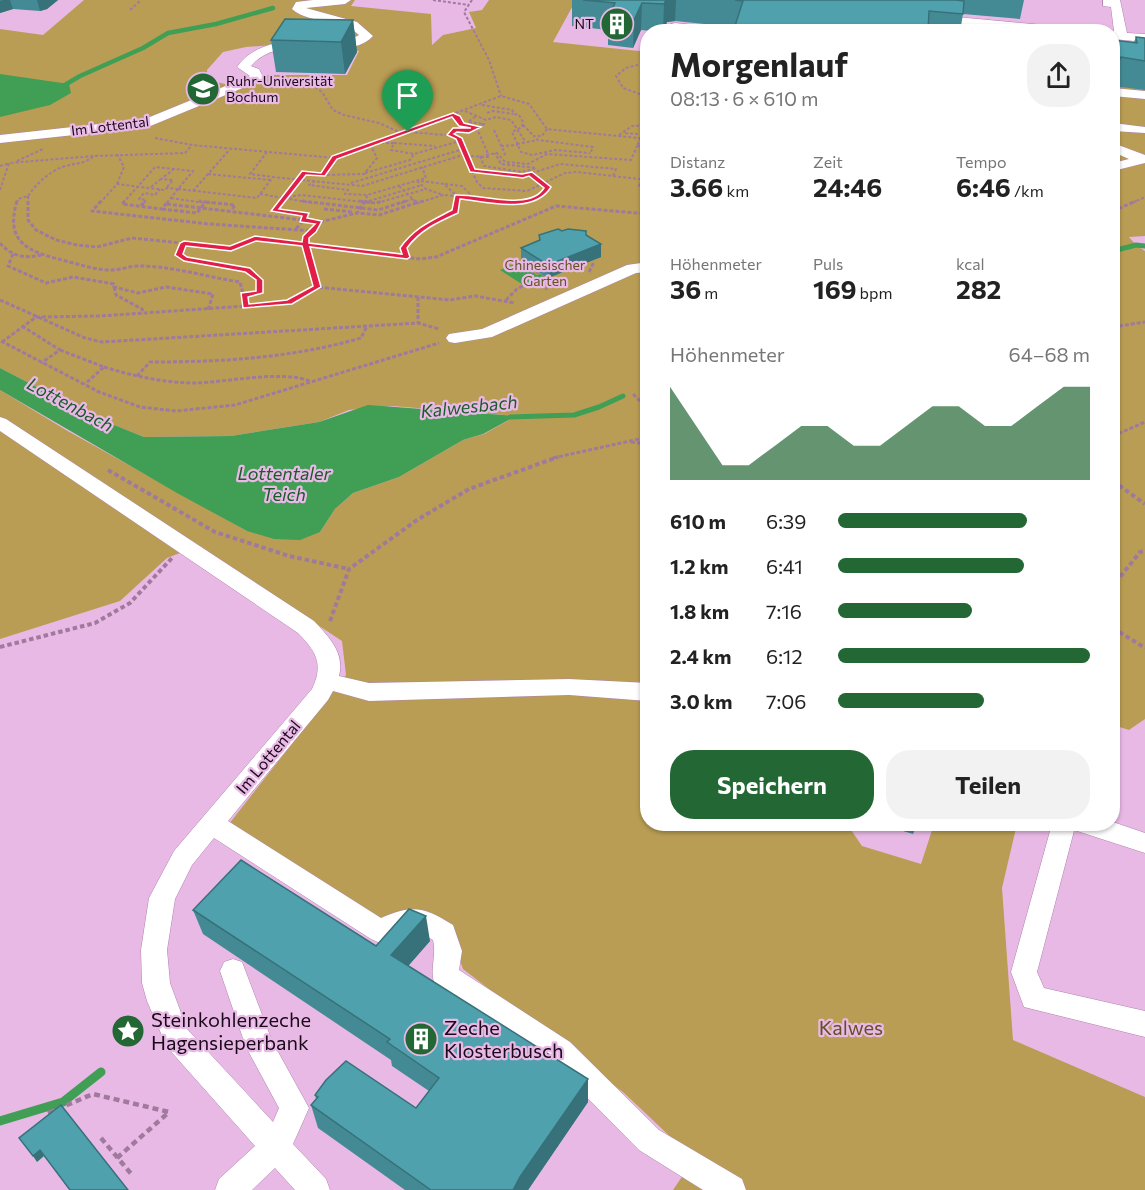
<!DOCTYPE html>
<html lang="de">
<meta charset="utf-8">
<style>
:root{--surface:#fff;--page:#f2f2f2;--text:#222;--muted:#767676;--accent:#236834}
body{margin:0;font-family:Commissioner,sans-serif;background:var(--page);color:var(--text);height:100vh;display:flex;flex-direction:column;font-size:22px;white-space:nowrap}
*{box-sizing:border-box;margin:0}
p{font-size:20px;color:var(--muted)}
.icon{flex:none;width:33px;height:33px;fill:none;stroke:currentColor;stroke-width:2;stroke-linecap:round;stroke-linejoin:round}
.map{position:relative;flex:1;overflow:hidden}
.sheet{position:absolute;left:640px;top:24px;width:480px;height:807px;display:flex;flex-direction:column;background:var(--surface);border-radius:24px;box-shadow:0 2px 4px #0004}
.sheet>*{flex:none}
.pin{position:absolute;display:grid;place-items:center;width:51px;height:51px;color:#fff;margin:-62px -26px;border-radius:50% 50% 50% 0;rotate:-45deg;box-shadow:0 0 6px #0007}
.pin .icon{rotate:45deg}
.round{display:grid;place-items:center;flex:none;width:63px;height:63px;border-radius:24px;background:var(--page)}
.overview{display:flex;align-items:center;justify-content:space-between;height:102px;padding:0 30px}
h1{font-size:33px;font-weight:700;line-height:45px}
.stats{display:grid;grid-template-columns:repeat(3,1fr);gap:9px;height:102px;padding:6px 30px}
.stats div{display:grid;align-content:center}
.stats b{font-size:26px;font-weight:700}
.stats small{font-size:16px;font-weight:400}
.stats p{font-size:16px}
.chart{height:168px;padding:12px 30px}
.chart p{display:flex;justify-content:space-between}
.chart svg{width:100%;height:108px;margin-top:6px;fill:var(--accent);opacity:.7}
.cta{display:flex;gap:12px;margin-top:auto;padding:12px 30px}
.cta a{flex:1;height:69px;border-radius:24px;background:var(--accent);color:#fff;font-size:24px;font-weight:700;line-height:69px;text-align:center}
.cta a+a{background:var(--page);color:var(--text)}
ul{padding:0 30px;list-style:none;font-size:20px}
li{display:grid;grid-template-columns:96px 72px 1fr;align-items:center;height:45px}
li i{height:15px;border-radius:8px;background:var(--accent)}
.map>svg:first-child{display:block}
.green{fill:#ba9d54;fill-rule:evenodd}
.water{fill:#409e55}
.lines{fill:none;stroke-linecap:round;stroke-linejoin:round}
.stream-far2{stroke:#409e55;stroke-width:4.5}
.stream-far1{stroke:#409e55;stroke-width:5}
.stream{stroke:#409e55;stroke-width:9}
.minor-casing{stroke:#b083ae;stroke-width:1}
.path-far3{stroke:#9f7a9d;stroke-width:2;stroke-dasharray:3 2;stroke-linecap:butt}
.path-far2{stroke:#9f7a9d;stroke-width:3;stroke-dasharray:4 2;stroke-linecap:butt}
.path-far1{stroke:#9f7a9d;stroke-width:4;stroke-dasharray:4.5 3;stroke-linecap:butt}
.path{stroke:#9f7a9d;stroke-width:4.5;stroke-dasharray:6 4;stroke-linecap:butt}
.minor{fill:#fff;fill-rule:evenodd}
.wall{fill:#448a95}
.shaded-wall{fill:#377179}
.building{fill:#4fa1ad;stroke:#377179;stroke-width:1.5}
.route{fill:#e11d48;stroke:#fff;stroke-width:1.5;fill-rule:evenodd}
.labels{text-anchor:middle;stroke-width:4.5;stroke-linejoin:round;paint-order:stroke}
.far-poi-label{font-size:14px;fill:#1a0919;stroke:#e9b9e6;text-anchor:end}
.far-street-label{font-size:14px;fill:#1a0919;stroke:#e9b9e6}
.far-park-label{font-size:14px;fill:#635123;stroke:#e9b9e6}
.street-label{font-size:16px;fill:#1a0919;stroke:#e9b9e6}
.water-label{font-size:18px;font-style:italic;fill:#1a5b2a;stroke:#e9b9e6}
.near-poi-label{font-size:20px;fill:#1a0919;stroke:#e9b9e6;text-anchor:start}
.near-park-label{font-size:20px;fill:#635123;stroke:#e9b9e6}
</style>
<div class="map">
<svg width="1145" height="1190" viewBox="0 0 1145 1190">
<rect width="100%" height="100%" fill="#e9b9e6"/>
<path class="green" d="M84,0H355L351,6L431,14L432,45L443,35L476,28L469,12L482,10L489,0H576L553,42L639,51L648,46V683L640,682L633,696L648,699V824H847L862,846L921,864L934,824H1017L1002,888L1013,1040L1145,1097V1190H673L694,1159L624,1093L463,969L446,921H380L225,829L346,675L342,641L198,546L167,558L120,601L0,639V390L66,430L247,531L320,532L335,509L353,493L399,477L463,440L484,434L516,416L392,406L349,410L319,422L231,436L144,437L97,418L0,368V29L43,35ZM312,42L359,51L347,75H266L242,88L208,80L207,70L223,52L246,47Z
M1113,44L1145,47V236L1129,237L1136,245L1145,251V719L1129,730L1113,725Z"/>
<path class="water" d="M0,74L69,84L71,93L50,105L0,117Z
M517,263L537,275L540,274L554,283L549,285L543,281L528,288L500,270Z
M0,368L97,418L144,437L231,436L319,422L368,405L516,416L483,434L463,440L399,477L353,493L335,509L320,532L300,540L274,539L247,531L177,493L0,390Z"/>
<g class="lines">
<path class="stream-far2" d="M58,89L80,76L143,48L168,33L216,24L273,8"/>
<path class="stream-far1" d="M1113,251L1136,245L1145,246
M510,417L574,415L599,407L623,396"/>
<path class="stream" d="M0,1121L63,1102L101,1072"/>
<defs>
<path id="minor" d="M313,0H351L345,4L306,8L357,22L373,36C345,66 282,29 251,66L259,69L263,77L262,80L148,127L0,143V135L145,119L250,76L237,67C256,40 292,40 323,40C336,40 348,42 359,35C341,17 310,25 292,9L296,2Z
M1103,0H1120L1127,33L1145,34V42L1113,39L1112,32L1114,31L1111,7L1103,6Z
M935,15L1075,28L1081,32H1030L931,22V16Z
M675,23L722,28L728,32L671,30V24Z
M1113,88L1145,91V99L1113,96Z
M1113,123L1145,127V133L1113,131Z
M1113,143L1145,155V163L1113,171V163L1129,159L1113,152Z
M648,262V272L636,273L492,337L455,343L449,342L446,338L449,334L482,329L627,265Z
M0,417L6,419L314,621C329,637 345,653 339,676L369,683L569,679L648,683V701L569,695L369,701L333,691L328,700L228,821L381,918C412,904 425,907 453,925L462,951L459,970L570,1042L659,1130L742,1179L746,1190H703L639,1150L550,1060L435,985C429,970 437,955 433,940C409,925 403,934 380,943L371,939L214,838L192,865L175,899L167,950L170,983L187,1029L273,1122L279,1108L246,1047L220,971L224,962L233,959L242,962L272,1041L309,1108L293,1144L326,1179L330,1190H295L275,1168L252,1190H215L219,1179L255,1146L167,1047L147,1001L142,983L141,950L149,898L174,851L312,689C324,664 316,651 298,633L0,431Z
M1113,822L1145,833V853L1077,831L1075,827L1037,972L1044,988L1145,1011V1037L1024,1007L1011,972L1052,824Z"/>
</defs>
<use href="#minor" class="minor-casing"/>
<path class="path-far3" d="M433,0L469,5
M472,0L464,12L489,60L501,96
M130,10L141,0
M648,62L626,68L616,76L623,88L648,97
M272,77L299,80L311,84L322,92L333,110L344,115L379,123L397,131L456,136L477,182L483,188L527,191L565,173L577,172L648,180
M482,105L512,110L514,114L519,115L523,122L522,127L512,132L521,152L532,155L555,150L590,153
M465,111L486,120L496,117L511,120L525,141
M487,113L493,111L513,114
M453,115L458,118L461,125L476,127
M523,125L534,136
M474,129L479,133L488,154
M547,129L542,136H534L538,140L593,147L590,154
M494,130L505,154L502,156
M625,133L648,135
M450,135L455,130L469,131L484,124L468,122L476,116
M619,135L632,126L648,125
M155,138L192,145L335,158L501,96L529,104L547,129L648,139
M641,138L637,146L648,147
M381,143H394L391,150L414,154L460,141
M394,143L435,146
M517,144L538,140
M501,146L518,145
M267,152L250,174L273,177
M117,154L124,167L117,184
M466,156L488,157L486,155L497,153L505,162L528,164L547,154L631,160L637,146
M480,156L484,166L522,172L536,168L501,164L495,153
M335,158L323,175L364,174L377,158L371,146
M17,161L43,149
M0,166L10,163
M473,171L484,170L523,176L560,164L616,169L613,176
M365,173L410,160L414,154
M208,174L270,180
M642,179L639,186L648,187
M315,181L309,185L348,190L345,194L367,195L426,178L422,167
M417,181L426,189L443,195L418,203
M421,181L444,184L457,196L443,195
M351,183L463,149
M445,184L462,186L474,198
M399,186L417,203
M151,187L161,179
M167,187L173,180L161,179L174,169
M178,189L257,198L273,177L362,186L466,154
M0,190L9,163L94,156
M193,191L231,148
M260,194L313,203
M28,196V203
M288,197L301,195L373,203
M171,198L205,203
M369,201L422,185
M206,202L212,203
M17,203L18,199L28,196C35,185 49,172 62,167C74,163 83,165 94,156L185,153L191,146
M100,203L117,184L165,190L167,188L178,189
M123,203L155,167L193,171L178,189
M144,203L146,200L139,199L144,193L155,195L160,189
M167,203L178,189
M281,203L305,173L323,175
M365,203L367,195
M377,203L426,189
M401,203L413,199
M456,203L457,196C486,200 526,212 548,187L530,174
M1132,203L1145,197"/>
<path class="path-far2" d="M17,201C4,244 30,252 66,261C81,265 96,270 111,270C121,270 130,266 139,266C172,266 207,277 240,282L246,306
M28,201V220L36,230L56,240L77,245L97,247L132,238L231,248L255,238L421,259L436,257L556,206L648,214
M101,201L92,211L209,224L314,231
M125,201L122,204L162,209L168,201
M282,201L274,211L306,214L303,220L320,222L305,238L317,287
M302,201L378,210L406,201
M359,201L376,203L383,201
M365,201L357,213L379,215L416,203
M415,201L417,203L423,201
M494,201H522
M206,202L235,205L231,211
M167,204L303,220L296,229
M141,206L145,201
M162,209L197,213L206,202L199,201
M324,209L353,212
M1113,211L1136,201
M320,222L357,213
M0,243C11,256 25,259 41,255
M184,243L179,255L184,259L248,270L260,280L259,293L243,295
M13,254L8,266L46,283L73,277L114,284V287L138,293L166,287L213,294L208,310
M407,257L404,248C418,230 435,221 455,211L456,201
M531,264V271L541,273L559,284
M589,272L594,262
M114,287L116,295L142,309L144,313
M418,297V323
M0,300L85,338L102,342L418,323L439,329
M506,300L517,289L532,281L547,289
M22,326L60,350L41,363
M1113,327L1145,322
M1,341L99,392L140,407L176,411L235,405L439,343
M2,342L36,317L100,316L289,303L317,287L450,300L475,296L515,303
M60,350L104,367L85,384
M104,367C134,376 164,383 195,383C228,382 282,370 310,381
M137,376L150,362C222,362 292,358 361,338L367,326
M633,394L648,409
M1113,436L1145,422
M631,442L648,444
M553,458L648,437"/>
<path class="path-far1" d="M108,470L215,532L289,556L349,569
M1113,481L1145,504
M1113,577H1120L1140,552L1145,551
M330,621L349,569L417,520L469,489L558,457
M1113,628L1145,648
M0,647L95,623L130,603L172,558"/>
<path class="path" d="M48,1113L93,1094L169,1112
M101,1138L133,1176
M117,1158L168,1113"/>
<use href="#minor" class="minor"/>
</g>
<path class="wall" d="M0,0H58L47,9L40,11L13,9L0,13Z
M572,0H1024L1020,19L963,14L960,32H733L734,27L675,21L667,22L663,32L641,30L633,48L608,45V30L572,26Z
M353,20L357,52L345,74L276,72L271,40Z
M1136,37L1145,38V90L1113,86V40L1134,42Z
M648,47V91H641L642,62Z
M562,231H586V235L601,257L548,278L521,261V248L539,240V235Z
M880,824H917L913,834Z
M193,910L376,946L430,941L408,966L588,1079V1102L528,1190H405L318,1128L311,1105L316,1099L315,1095L416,1108L429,1091L392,1066L391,1060L203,934Z"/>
<path class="shaded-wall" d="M3,0H10L13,9L0,13V1Z
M37,0H58L47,9L40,11Z
M666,0H676L675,21L667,22L663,32L664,4Z
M642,3L641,30L633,48L634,20Z
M353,20L357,52L345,74L341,42Z
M1121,57L1113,86V80L1119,60Z
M601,244V257L548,278V265Z
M426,916L430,941L396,980L391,955Z
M588,1079V1102L528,1190H513L520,1177Z
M40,1150L44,1156L37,1162L33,1156Z"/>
<path class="building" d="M583,0H666L664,4L642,3L634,20L608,18L615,3Z
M735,0H956L964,1L963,14L929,11L928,32H733L743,1Z
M285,19L353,20L341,42L271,40Z
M1136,37L1145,38V61L1121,57L1119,60L1113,59V40L1137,43Z
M648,47V63L642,62Z
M558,229L562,231L568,229L586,231V235L601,244L548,265L521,248L540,240L539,235Z
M241,860L376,946L409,909L426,916L391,955L588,1079L520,1177L513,1190H431L311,1105L318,1097L315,1095L326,1080L346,1061L416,1108L439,1078L387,1042L390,1039L193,910Z
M61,1105L128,1190H70L40,1150L33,1156L19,1138Z"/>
<path class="route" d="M453,113L460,116L464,123L481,127L469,133L457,132L454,134L462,138L475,169L522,174L532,172L551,187C534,215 488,202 460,199L458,213C438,222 420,230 407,248L410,257L407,259L310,247L321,287L292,304L243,308L241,293L256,291V280L245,272L184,261L175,255L180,243L184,241L230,246L255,236L302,242L303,236L315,224L300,222L302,216L271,211L302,171L321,173L332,156ZM452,117L459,126L471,128H453L447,135L456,139L470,172L523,178L529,176L544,188C529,212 478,193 455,195L452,210C431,221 414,228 400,248L402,254L309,243V238L316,232L322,221L307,218L309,213L279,209L306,175L325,176L337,159ZM256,241L302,246L313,286L287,300L249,304L248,297L263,293V280L250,268L187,257L183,254L186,246L231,251Z"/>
<defs>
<symbol id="building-disc" viewBox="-11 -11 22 22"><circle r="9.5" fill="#236834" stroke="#e9b9e6"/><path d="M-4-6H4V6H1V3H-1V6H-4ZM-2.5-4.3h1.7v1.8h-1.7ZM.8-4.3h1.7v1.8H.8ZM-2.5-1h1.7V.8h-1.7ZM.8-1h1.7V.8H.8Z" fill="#fff"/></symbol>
<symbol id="university-disc" viewBox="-11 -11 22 22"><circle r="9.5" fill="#236834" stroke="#e9b9e6"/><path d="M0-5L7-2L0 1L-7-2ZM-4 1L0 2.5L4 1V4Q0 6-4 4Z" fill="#fff"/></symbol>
<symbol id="sight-disc" viewBox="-11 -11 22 22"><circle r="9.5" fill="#236834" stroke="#e9b9e6"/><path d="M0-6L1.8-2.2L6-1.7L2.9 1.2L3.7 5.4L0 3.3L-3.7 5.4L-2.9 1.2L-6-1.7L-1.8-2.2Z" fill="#fff"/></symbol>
</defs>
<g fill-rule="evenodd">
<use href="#building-disc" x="598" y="5" width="38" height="38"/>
<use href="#university-disc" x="184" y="70" width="38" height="38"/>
<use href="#sight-disc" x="109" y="1012" width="38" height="38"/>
<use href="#building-disc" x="402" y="1020" width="38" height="38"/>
</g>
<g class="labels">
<g class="far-poi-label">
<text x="594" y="29">NT</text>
<text x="226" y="86" text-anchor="start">Ruhr-Universität<tspan x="226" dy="16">Bochum</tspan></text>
</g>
<g class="far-street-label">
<text transform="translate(110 126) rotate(-7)" y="5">Im Lottental</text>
</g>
<g class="far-park-label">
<text x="545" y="270">Chinesischer<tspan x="545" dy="16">Garten</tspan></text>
</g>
<g class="street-label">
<text transform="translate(268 757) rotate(-50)" y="6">Im Lottental</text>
</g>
<g class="water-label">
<text transform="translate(70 405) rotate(28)" y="6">Lottenbach</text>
<text transform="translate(469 407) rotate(-6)" y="6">Kalwesbach</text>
<text x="284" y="480">Lottentaler<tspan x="284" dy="21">Teich</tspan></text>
</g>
<g class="near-poi-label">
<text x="151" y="1027">Steinkohlenzeche<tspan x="151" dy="23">Hagensieperbank</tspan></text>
<text x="444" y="1035">Zeche<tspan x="444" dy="23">Klosterbusch</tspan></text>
</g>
<g class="near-park-label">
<text x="851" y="1035">Kalwes</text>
</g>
</g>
</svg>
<div class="pin" style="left:408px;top:132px;background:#1e9e55"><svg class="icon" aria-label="arrive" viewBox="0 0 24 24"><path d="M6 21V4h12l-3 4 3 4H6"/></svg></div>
<section class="sheet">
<div class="overview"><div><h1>Morgenlauf</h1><p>08:13 · 6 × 610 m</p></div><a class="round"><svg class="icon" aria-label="share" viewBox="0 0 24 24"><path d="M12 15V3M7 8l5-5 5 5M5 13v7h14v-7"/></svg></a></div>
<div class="stats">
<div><p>Distanz</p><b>3.66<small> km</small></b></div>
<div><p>Zeit</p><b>24:46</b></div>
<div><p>Tempo</p><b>6:46<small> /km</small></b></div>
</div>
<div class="stats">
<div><p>Höhenmeter</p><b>36<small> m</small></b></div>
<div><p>Puls</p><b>169<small> bpm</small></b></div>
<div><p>kcal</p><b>282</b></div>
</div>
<div class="chart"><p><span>Höhenmeter</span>64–68 m</p>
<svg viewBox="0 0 160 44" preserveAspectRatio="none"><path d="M0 44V6L10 22L20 38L30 38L40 30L50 22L60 22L70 30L80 30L90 22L100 14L110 14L120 22L130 22L140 14L150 6L160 6V44z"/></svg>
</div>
<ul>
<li><b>610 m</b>6:39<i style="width:75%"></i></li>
<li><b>1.2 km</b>6:41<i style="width:74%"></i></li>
<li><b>1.8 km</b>7:16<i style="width:53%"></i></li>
<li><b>2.4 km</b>6:12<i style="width:100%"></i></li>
<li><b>3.0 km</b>7:06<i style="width:58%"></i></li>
</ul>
<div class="cta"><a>Speichern</a><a>Teilen</a></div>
</section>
</div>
